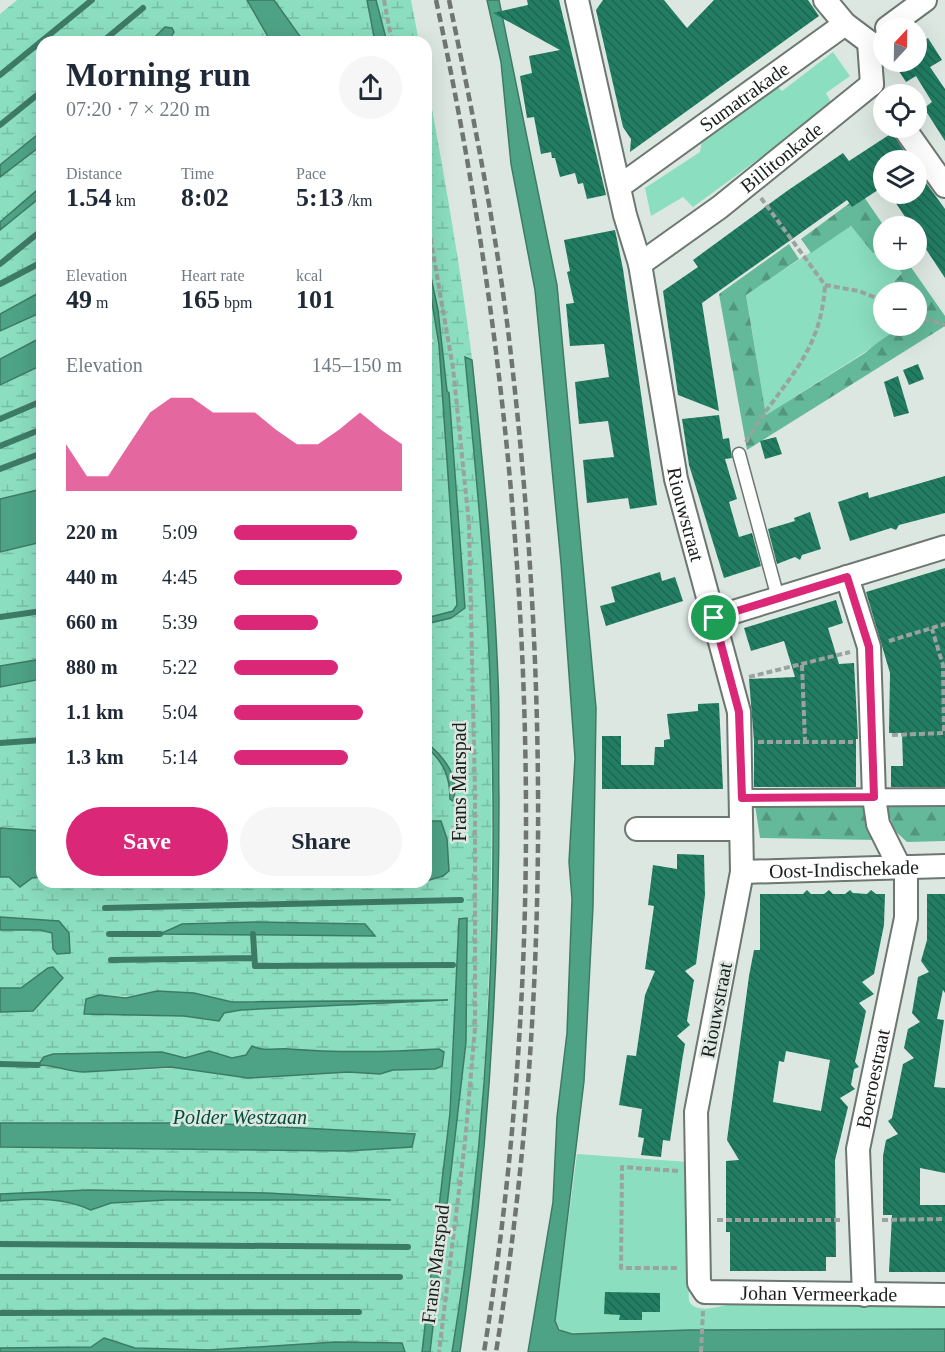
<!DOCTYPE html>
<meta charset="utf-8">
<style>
:root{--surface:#fff;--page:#f6f6f7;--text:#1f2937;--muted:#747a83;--accent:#db2777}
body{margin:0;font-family:Georgia,serif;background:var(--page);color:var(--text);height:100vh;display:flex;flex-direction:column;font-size:22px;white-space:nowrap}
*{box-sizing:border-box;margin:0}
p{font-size:20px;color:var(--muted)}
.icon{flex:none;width:33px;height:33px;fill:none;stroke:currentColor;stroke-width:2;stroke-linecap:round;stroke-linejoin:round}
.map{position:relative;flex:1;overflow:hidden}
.details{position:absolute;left:36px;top:36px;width:396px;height:852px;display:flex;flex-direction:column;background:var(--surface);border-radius:18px;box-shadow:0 6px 24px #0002}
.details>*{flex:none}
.needle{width:39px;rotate:22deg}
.tools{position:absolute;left:873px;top:18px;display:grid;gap:12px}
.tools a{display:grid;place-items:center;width:54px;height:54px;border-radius:50%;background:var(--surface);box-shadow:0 6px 24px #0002;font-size:30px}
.pin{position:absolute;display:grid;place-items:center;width:51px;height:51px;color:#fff;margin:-26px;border:3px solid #fff;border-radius:50%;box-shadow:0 2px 6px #0007}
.round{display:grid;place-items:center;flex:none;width:63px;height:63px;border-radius:32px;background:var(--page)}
.summary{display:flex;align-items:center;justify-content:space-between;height:102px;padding:0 30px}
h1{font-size:33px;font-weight:600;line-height:45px}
.stats{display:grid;grid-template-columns:repeat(3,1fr);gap:9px;height:102px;padding:6px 30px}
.stats div{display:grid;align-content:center}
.stats b{font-size:26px;font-weight:600}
.stats small{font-size:16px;font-weight:400}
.stats p{font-size:16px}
.chart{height:168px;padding:12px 30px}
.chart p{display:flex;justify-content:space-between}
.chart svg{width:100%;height:108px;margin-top:6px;fill:var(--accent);opacity:.7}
.primary-button{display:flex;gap:12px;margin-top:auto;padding:12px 30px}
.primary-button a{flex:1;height:69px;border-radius:36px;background:var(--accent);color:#fff;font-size:24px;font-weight:600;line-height:69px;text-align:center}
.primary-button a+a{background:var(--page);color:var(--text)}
ul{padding:0 30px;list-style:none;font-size:20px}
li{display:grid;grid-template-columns:96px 72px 1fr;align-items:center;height:45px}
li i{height:15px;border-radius:8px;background:var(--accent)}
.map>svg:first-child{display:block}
.green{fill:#8bdec0}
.forest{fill:url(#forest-firs)}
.wetland{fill:url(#wetland-marsh);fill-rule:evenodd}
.water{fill:#4ea386;stroke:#3e7b66;stroke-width:1.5}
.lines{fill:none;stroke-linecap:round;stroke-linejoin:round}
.stream{stroke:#3e7b66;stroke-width:6}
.building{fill:url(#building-back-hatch);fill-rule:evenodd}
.service-casing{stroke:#6d7772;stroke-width:15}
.pedestrian-casing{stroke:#6d7772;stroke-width:20}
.minor-casing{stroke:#6d7772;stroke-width:26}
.path{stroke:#9aa39f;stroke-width:4;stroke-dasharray:6 3;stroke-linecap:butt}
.service{stroke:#fff;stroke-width:12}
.pedestrian{stroke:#fff;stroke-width:16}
.minor{stroke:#fff;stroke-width:22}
.rail{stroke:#6e7572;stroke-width:4.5;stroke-dasharray:9 4.5;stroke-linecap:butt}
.route-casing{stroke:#fff;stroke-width:12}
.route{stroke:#db2777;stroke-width:8}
.labels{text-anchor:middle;stroke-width:5;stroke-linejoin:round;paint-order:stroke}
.street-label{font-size:20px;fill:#1a1e1c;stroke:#dce7e2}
.park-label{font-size:20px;font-style:italic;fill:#004b38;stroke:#dce7e2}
</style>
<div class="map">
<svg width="945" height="1352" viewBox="0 0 945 1352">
<defs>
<pattern id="forest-firs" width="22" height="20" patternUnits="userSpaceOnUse" patternTransform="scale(1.5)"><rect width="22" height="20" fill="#64b99b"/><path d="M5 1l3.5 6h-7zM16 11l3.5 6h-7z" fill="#52967e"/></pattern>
<pattern id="wetland-marsh" width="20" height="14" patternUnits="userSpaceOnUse" patternTransform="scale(1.5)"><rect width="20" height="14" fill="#8bdec0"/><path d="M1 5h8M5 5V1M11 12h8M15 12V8" fill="none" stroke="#77bea4"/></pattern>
<pattern id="building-back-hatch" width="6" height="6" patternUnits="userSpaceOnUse" patternTransform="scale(1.5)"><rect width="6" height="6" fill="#227d62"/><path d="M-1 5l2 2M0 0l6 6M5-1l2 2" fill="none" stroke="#1d6650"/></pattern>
</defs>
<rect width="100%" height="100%" fill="#dce7e2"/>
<path class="green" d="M833,52L850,76L826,93L832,104L767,160L760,158L693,207L683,197L651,216L645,188L700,152L702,140L778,87L782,91Z
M851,226L873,252L882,247L884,260H891L902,273L894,282L901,292H884V326H906L766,415L746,294Z
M577,1154L688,1162L685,1199L689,1301C696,1315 720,1306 732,1304L945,1306V1329L563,1333L555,1321Z"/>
<path class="forest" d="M862,194L884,226L883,249L873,253L851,226L811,253L801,239Z
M789,244L799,259L746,295L766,415L865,353C879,341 898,326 916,326V292H901L894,282L902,273L891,260H906L945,316V326L747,450L719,294Z
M868,802L878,840L760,838L755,805Z
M945,804V841L907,842L894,830L886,805Z"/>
<path class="wetland" d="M17,0H247L271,42H223L218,38L212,42H167L174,35L158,36L150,42H42V131L0,165V14Z
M274,0H369L378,42H304Z
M376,0H411L419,42H384Z
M426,76C449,201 471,325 482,452L472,361C478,467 488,573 490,680C495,904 490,1130 452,1352H430L466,1042L459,920L450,1113L422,1352H405L402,1343L335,1342L209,1350L135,1348L104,1339L91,1347L0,1348V1201C32,1199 61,1196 91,1210L111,1203L166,1200H377L168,1191L0,1194V1147L347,1151L412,1147L348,1130L98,1122L0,1123V1012H14L48,968L21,988H0V930H40L52,933L53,949L56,954L70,953L59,921L0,917V877H42V882H320L328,885L426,882L449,871L447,839L441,821H426V347L434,341L426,330ZM445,391L449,393L465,608L454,610L457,605ZM256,922L365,924L374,936L203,933L182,924ZM99,995L232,1002L431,1000L241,1010L224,1013L208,1020ZM281,1049L341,1053L439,1049L442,1066L435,1069L393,1070L380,1074L348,1072L248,1078L181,1068L84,1072L39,1064L44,1057L53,1054L162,1052L185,1058L209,1051L232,1058L261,1050Z
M42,145V186L0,222V177Z
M42,196V291L0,314V230Z
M42,312V337L0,359V331Z
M42,365V489L0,499V385Z
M42,542V659L0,666V552Z
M42,679V831L0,828V687Z"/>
<path class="water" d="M247,0H274L304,42H271Z
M367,0H376L387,42H375Z
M487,0H499L557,285L596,708L593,906L584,1081L555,1321L559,1330L572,1334L689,1330L945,1329V1352H528L553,1202L557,1117L567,1033L572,899L569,862L575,758L561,563L535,290L511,164L501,62Z
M165,27L172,28L174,32L169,41L150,42Z
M42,131V145L0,177V165Z
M42,186V196L0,230V222Z
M426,254L438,310L447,391L449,393L465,608L451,618L426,624V618L453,611L457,605L439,345L430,290L427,291L426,286Z
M42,291V312L0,331V314Z
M42,337V365L0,385V359Z
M465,357L472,360C483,466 494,572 498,679C500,719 498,759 499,799C499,985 487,1168 460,1352H452C489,1130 499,901 490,677C486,570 475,464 465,357Z
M42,489V542L0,552V499Z
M42,659V679L0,687V666Z
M426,742C443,756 461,777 453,801L450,799C450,777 444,762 426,747Z
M426,821H441L447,839L449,871L443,876L426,881Z
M0,828L42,831V877L32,878L20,887L9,877H0Z
M0,917L59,921L69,933L70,953L57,954L53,949L52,933L40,930H0Z
M467,918L466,1042L430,1352H422L450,1113L459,919Z
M256,922L365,924L375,936L160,934L182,924Z
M53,967L63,978L33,1011L0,1012V988H21L48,968Z
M157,991L194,993L232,1002L448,1000L241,1010L224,1013L219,1021L184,1016L84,1014L86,999L99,995L126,998Z
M252,1046C264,1052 276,1048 289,1049C339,1053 389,1052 439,1049L444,1052L442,1066L435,1069L393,1070L380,1074L348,1072L248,1078L171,1067L84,1072C67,1071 54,1065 38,1065L44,1057L53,1054L162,1052L185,1058L209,1051L232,1058L246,1055Z
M0,1123H205L415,1134L412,1147L347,1151L0,1147Z
M88,1190L267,1193L391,1200H166L111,1203L91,1210C61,1196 32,1199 0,1201V1194Z
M104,1338L135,1348L209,1350L335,1342L402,1343L405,1352H0V1348L91,1347Z"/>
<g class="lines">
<path class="stream" d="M102,42L143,8
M0,75L92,0
M0,125L42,91
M0,264L42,230
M0,284L42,262
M0,419L42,401
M0,446L42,429
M0,469L42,453
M0,617L42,611
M0,743L42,740
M105,908L461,900
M109,934H160
M253,934L255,966L453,965
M111,960L254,958
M0,1064L38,1065
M0,1244L408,1247
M0,1277H400
M0,1313L359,1312"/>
</g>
<path class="building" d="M527,0H559L606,195L587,199L583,183L578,184L575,173L560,177L555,158H552L551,152L541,154L534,117L527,118L520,76L532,73L529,56L560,50L493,13L528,5Z
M603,0H664L687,28L714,0H808L819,16L630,152L631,139L623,127L596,10Z
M928,38L942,60L930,67L945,89V141L924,108L932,102L916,76L906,82L893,62H916V45Z
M892,133L910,160H884V186L852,207L847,200L702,303L719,411L678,395L663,291L698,267L693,260L787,191L843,153L849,161Z
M916,169L945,209V278L916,234V226H911L890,194H916Z
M615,230L623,269L657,505L630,509L628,498L587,503L583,460L614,457L608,421L579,424L575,382L609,377L604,344L570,346L566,304L574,303L567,272L570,271L564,240Z
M918,364L924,379L909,385L903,370Z
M898,376L909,413L894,417L884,382Z
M719,415L723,439L729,438L732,458L725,459L737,499L729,502L739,537L752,533L761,566L724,578L689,465L682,419Z
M776,437L782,454L765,459L760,441Z
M945,476V513L899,525L896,530L891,528L850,541L838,502L868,492L869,498Z
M810,512L821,549L802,555L800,560L795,557L777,564L768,529L795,521L794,518Z
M945,568V787H891V766H903L902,733H889L890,673L866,592Z
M660,572L662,581L675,577L683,601L606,626L600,606L615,602L611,587Z
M836,600L843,623L828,628L839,664L854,663L858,739H856V787H754V741L749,679L795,677L784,641L751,651L744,628Z
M719,703L723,789H602V736H621V765H654L655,747H664V740L670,739L667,714L698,711V704Z
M677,854L704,855L705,895L696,964L685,971L694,980L687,1021L690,1025L677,1036L685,1044L682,1061L670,1141L663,1140L661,1157L641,1155L644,1138L638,1137L642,1109L619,1105L627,1055L636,1056L645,995L655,971L645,969L654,906L648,905L653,865L677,869Z
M807,890L811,894H824L829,890L833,894H845L850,890L853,893L867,894L871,890L876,894H885L884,925L874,974L862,982L874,994L859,1003L866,1011L855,1062L859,1067L854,1069L851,1085L855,1089L840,1098L848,1107L835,1160L836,1257H826V1271H730V1232H726V1161L739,1160L727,1140L749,976L754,950H760V894H803ZM786,1051L830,1060L821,1111L773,1102L779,1061L784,1062Z
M927,894H945V993L943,990L937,1019L944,1020L934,1087L945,1088V1173L920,1168V1205H945V1272H889L892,1215H883V1156L886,1140L898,1134L888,1121L892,1118L903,1064L914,1058L904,1048L908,1029L920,1022L912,1013L918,977L929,972L921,961L927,940Z
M605,1292L660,1293V1312H642V1320H619L620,1315L604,1314Z"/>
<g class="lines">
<defs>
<path id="service" d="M739,454L778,598"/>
<path id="pedestrian" d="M743,798L945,797"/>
<g id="minor">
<path id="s1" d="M577,0L625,215L640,264L676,479L739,712L742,872L696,1112L699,1283L705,1292L945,1295"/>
<path d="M825,0L845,24L869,42"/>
<path d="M887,28L925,0"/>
<path d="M869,42L872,84"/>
<path d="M904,128L945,186"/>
<path id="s2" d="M620,186L845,24"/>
<path id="s3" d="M640,264L720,207L872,84"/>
<path d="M847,577L869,647L874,797L878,824L899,866"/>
<path d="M714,618L945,547"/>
<path d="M637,829H741"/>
<path id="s4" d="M742,872L945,866"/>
<path id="s5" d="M864,1295L858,1149L906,918V867"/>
</g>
</defs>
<use href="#service" class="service-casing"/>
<use href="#pedestrian" class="pedestrian-casing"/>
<use href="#minor" class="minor-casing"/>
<path class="path" d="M384,0L392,42
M761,198L825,285L859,291L884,301
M426,212L453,368L469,524L475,792V1028L465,1142L439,1352
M916,317L945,325
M746,442C779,384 821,358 825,285
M889,641L945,624
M802,665L805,741
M749,677L850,652
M892,735L944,733L943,665L932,629
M758,742H853
M678,1171L622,1167L621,1268H679
M717,1220H841
M882,1220L945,1219
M701,1352L703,1311"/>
<use href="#service" class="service"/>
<use href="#pedestrian" class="pedestrian"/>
<use href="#minor" class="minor"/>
<path class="rail" d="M436,0C531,443 557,903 484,1352
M449,0C472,109 494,219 508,330C549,668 551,1015 496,1352"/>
</g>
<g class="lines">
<defs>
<path id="route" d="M847,577L869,647L874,797L742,798L739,712L714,618Z"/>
</defs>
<use href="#route" class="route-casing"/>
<use href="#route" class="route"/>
</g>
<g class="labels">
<g class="street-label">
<text dy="7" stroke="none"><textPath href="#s2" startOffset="153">Sumatrakade</textPath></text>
<text dy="7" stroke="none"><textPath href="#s3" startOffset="177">Billitonkade</textPath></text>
<text dy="7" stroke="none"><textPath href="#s1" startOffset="526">Riouwstraat</textPath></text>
<text transform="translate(459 782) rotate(-90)" y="7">Frans Marspad</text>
<text dy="7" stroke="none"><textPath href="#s4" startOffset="102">Oost-Indischekade</textPath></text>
<text transform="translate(716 1010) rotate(-79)" y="7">Riouwstraat</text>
<text dy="7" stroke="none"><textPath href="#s5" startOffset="218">Boeroestraat</textPath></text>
<text transform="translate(435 1264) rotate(-83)" y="7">Frans Marspad</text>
<text dy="7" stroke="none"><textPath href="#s1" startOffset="1431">Johan Vermeerkade</textPath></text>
</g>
<g class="park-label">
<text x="240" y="1124">Polder Westzaan</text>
</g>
</g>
</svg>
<div class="tools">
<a><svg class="needle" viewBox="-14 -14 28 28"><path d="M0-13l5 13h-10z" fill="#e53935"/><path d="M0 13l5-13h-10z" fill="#747a83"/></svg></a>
<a><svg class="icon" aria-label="locate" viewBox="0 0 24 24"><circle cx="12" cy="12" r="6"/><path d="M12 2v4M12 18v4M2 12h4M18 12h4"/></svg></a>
<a><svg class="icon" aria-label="layers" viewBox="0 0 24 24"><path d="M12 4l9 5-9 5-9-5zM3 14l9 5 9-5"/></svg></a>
<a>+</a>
<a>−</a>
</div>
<div class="pin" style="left:714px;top:618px;background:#1e9e55"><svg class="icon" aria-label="arrive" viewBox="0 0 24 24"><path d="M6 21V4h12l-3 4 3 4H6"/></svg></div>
<section class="details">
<div class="summary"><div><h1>Morning run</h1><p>07:20 · 7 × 220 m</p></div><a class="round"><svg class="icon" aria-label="share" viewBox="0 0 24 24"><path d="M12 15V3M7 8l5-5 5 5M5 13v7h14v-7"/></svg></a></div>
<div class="stats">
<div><p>Distance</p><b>1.54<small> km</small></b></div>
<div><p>Time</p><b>8:02</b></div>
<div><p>Pace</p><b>5:13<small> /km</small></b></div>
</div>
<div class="stats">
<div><p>Elevation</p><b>49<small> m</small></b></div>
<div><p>Heart rate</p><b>165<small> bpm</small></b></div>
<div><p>kcal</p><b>101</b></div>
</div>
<div class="chart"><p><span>Elevation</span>145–150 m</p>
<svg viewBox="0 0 160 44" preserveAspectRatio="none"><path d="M0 44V25L10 38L20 38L30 25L40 12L50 6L60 6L70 12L80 12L90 12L100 19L110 25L120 25L130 19L140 12L150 19L160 25V44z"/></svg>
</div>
<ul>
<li><b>220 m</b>5:09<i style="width:73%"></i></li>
<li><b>440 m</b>4:45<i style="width:100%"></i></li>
<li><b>660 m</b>5:39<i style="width:50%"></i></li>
<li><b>880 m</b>5:22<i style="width:62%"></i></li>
<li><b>1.1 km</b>5:04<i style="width:77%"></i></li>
<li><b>1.3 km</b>5:14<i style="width:68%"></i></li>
</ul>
<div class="primary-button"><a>Save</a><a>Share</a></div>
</section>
</div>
